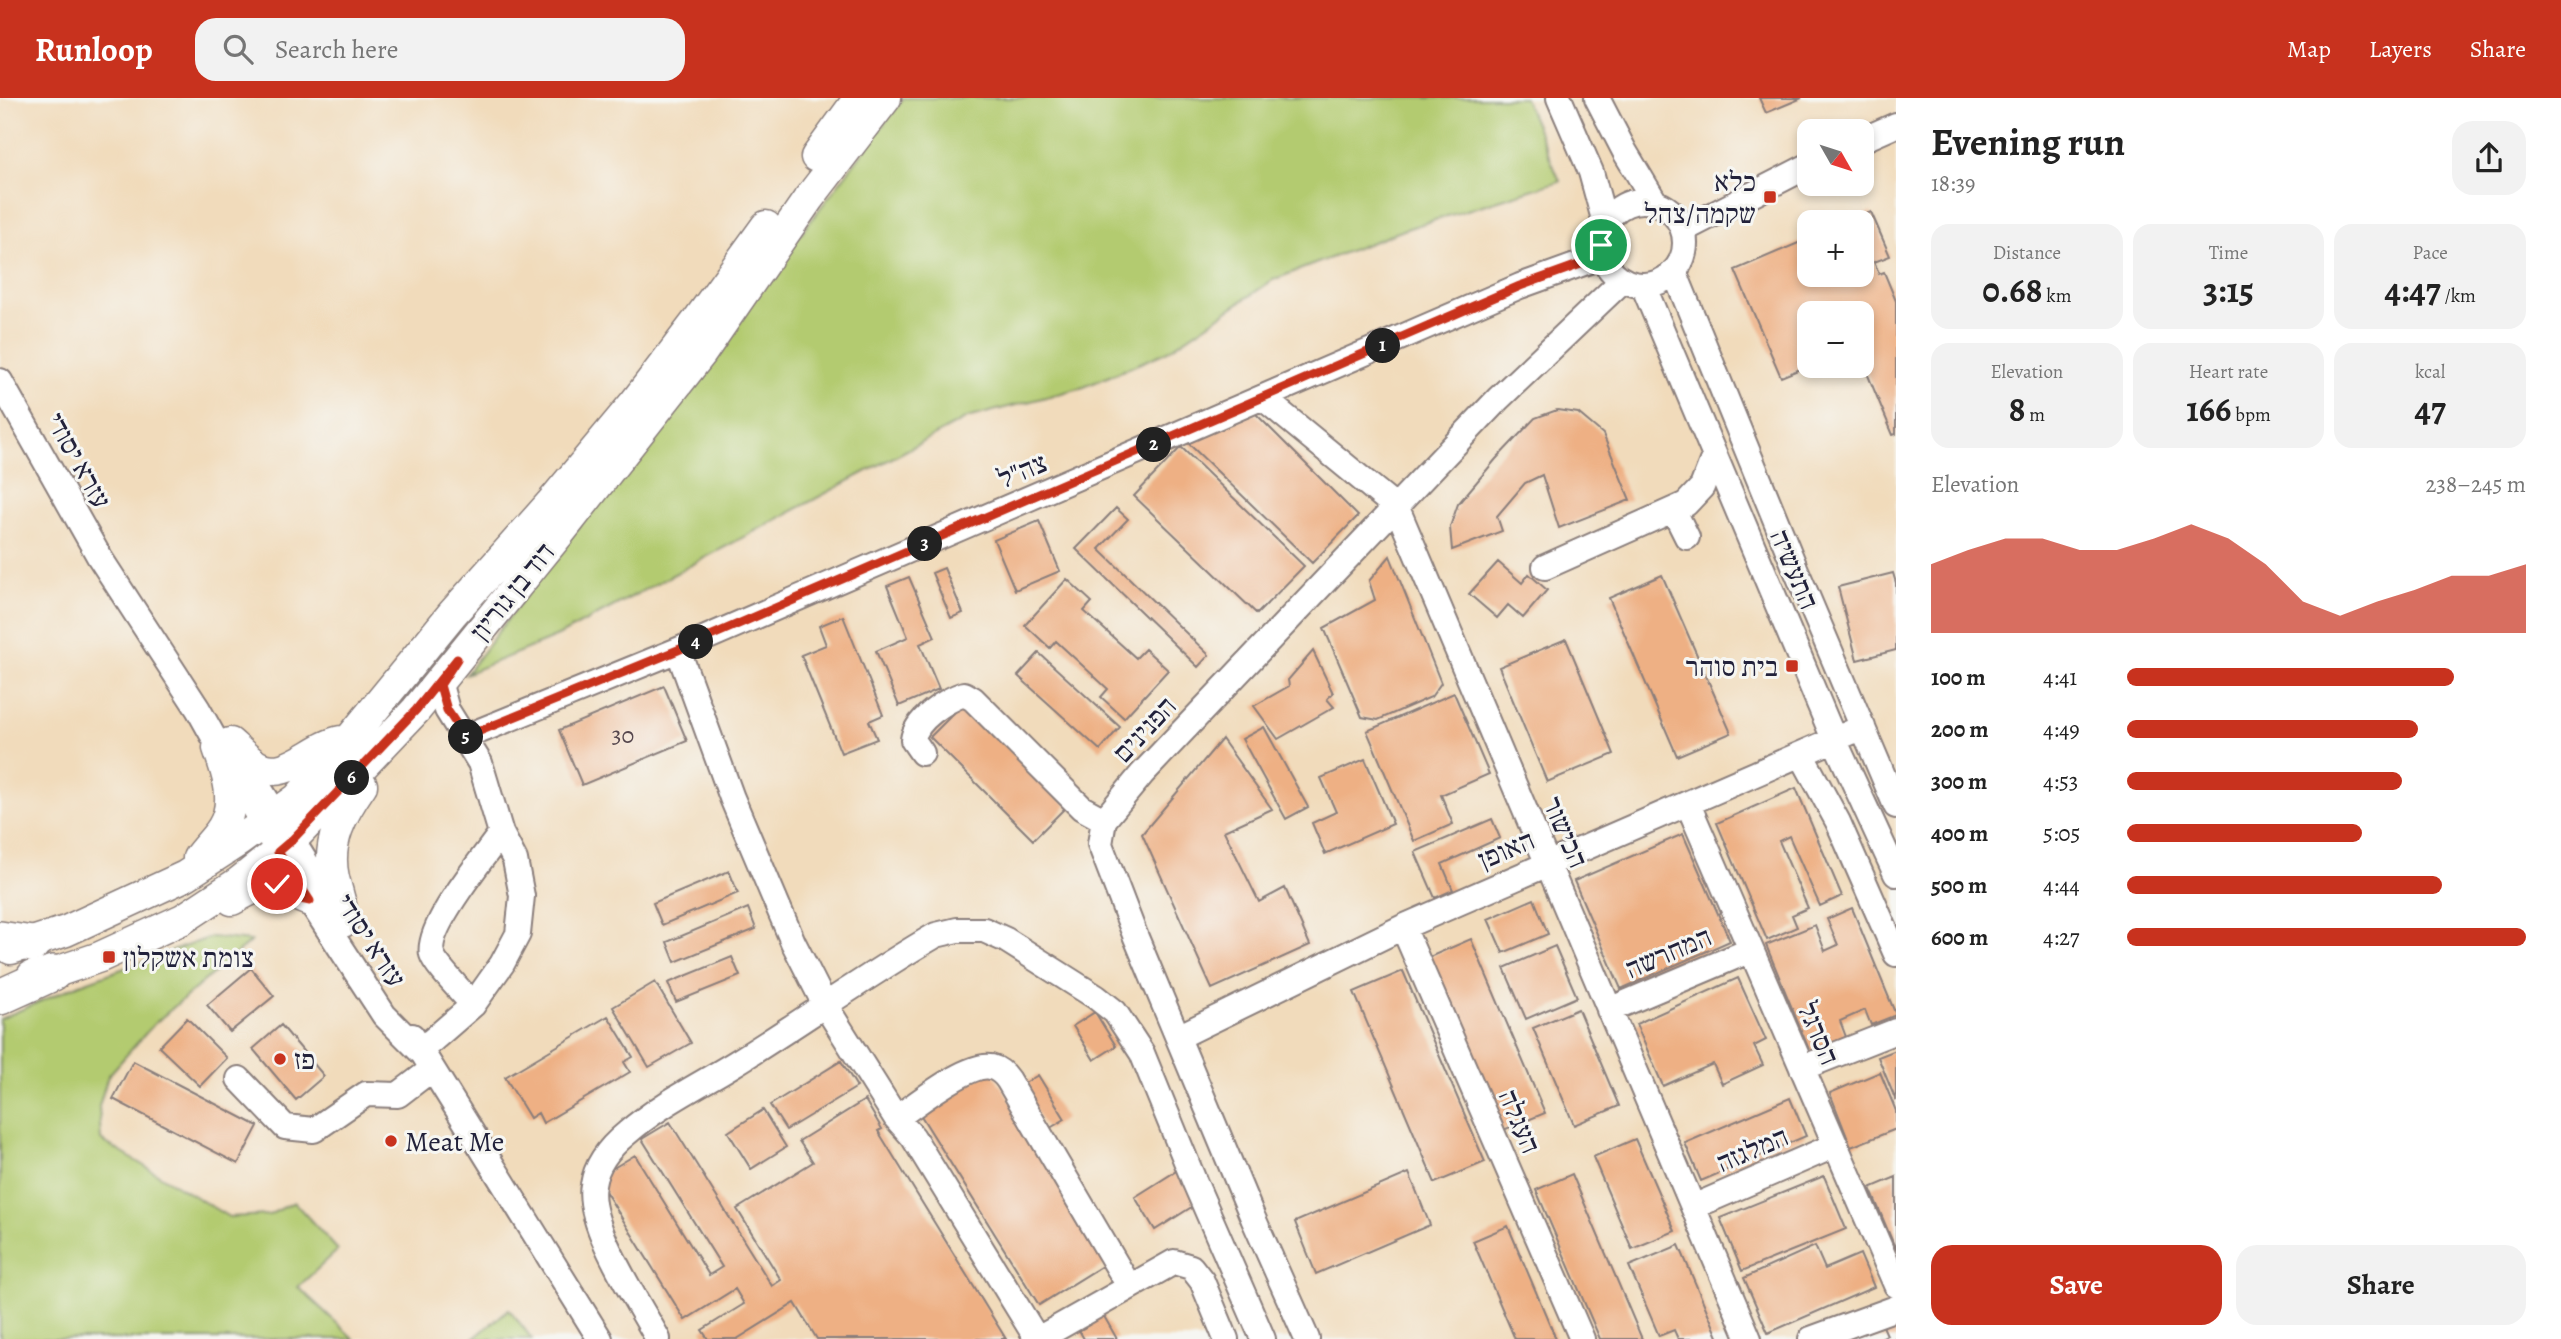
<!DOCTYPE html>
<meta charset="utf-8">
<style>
:root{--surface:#fff;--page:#f2f2f2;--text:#222;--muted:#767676;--accent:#c8321e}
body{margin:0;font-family:Alegreya,"Frank Ruhl Libre",serif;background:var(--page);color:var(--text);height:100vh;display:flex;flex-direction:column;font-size:26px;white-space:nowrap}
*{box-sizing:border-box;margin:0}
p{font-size:23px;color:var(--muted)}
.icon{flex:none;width:38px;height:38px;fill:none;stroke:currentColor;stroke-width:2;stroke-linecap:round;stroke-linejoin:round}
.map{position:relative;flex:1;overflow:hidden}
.side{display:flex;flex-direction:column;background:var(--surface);width:665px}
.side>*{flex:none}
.needle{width:46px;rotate:129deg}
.buttons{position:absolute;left:1797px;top:21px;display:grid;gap:14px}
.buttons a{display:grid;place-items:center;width:77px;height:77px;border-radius:14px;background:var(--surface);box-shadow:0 4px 10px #0003;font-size:35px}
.pin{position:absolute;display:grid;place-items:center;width:60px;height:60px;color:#fff;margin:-30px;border:4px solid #fff;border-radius:50%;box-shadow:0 2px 7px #0007}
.km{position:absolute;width:35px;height:35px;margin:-18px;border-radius:50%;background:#222;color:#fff;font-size:19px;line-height:35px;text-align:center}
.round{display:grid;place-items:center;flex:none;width:74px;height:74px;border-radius:21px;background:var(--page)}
.headline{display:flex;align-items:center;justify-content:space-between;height:119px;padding:0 35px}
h1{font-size:38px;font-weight:700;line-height:52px}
.figures{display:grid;grid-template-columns:repeat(3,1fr);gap:10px;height:119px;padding:7px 35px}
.figures div{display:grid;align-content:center;border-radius:18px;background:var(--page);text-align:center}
.figures b{font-size:35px;font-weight:700}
.figures small{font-size:19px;font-weight:400}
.figures p{font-size:19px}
.chart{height:196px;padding:14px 35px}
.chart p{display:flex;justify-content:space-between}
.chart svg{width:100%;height:126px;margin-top:7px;fill:var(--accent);opacity:.7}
.button{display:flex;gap:14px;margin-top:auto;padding:14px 35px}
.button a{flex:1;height:80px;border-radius:21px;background:var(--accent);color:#fff;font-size:28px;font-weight:700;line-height:80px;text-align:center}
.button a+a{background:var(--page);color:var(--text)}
ul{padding:0 35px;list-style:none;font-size:23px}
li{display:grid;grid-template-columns:112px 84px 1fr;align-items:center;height:52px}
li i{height:18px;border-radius:9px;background:var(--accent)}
header{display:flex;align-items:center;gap:42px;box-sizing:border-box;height:98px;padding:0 35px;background:var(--accent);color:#fff}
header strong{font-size:33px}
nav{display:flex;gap:38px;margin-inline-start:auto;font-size:24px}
.search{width:490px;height:63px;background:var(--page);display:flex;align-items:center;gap:18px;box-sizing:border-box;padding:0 24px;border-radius:21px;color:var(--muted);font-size:26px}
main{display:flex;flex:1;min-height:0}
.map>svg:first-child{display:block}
.green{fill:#b3cb70;stroke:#6a7656;stroke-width:2}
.building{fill:#eeb084}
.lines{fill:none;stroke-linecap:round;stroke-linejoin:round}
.minor-casing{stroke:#8a7e7b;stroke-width:28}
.major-casing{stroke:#8a7e7b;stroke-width:33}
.highway-casing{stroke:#8a7e7b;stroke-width:38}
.minor{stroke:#fff;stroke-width:24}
.major{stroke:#fff;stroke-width:30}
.highway{stroke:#fff;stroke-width:35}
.route-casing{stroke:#fff;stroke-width:14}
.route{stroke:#c8321e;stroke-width:9}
.poi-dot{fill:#c8321e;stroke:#f6f6f2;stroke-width:2.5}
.labels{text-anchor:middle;stroke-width:6;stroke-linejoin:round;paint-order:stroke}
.number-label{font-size:24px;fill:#55464d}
.poi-label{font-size:28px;fill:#22223b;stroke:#f6f6f2;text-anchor:start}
.street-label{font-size:28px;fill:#22223b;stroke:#f6f6f2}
</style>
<header>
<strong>Runloop</strong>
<div class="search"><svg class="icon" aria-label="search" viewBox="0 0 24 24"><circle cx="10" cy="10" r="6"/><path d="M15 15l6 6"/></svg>Search here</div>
<nav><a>Map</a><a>Layers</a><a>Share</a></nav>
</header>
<main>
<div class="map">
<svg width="1896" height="1241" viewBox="0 0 1896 1241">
<rect width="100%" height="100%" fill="#f6f6f2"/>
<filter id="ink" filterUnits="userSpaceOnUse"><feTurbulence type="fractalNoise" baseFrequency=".0143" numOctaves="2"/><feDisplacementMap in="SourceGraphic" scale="14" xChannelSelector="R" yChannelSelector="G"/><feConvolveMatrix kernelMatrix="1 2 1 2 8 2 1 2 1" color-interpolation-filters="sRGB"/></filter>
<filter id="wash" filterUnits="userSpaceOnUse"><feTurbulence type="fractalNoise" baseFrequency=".00686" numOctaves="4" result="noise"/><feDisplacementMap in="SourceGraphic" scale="28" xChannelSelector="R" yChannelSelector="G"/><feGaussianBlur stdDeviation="1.57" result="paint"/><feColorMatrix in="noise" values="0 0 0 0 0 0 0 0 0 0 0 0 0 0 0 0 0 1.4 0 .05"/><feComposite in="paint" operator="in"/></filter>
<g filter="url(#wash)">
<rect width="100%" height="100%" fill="#f1dbbb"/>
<path class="green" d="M904,0H1524L1560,83L1409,130L1273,182L1166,254L1084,289L967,320L558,538L466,576Z
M211,839L251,843L154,926L108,978L99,1008L101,1042L229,1119L269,1117L294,1104L338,1152L298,1189L354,1241H0V921L80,886Z
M509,1211L532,1241H473Z"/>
<g id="blocks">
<path class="building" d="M1759,0H1802L1766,15Z
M1871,114L1890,158L1874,164L1879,176L1884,174L1896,203V336L1893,337L1862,263V215H1810V267L1781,279L1735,172L1810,140V177H1862V124H1846Z
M1557,312L1578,315L1603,336L1630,402L1559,430L1542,377L1525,385L1497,418L1502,433L1452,452L1450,429L1458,406L1496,361L1535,320Z
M1255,315L1358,418L1312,465L1187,344Z
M1181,349L1304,468L1257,516L1134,398Z
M1116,410L1128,421L1099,451L1209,557L1198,569L1076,451Z
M1039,423L1060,473L1015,492L994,442Z
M1390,458L1441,585L1431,599L1378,622L1362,619L1324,530L1375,502L1369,483Z
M1498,464L1522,485L1529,476L1547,492L1523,520L1508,507L1497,520L1469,496Z
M944,470L963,515L951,520L932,475Z
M1893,475L1896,485V552L1857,562L1838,489Z
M1662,477L1731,635L1677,658L1609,500Z
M909,479L935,539L920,546L939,591L899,608L876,553L908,539L887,488Z
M1067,481L1092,504L1084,513L1136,560L1145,551L1168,572L1124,620L1101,599L1108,591L1056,543L1050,550L1025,527Z
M843,518L883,617L869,623L877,641L841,655L801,557L826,547L819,528Z
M1566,541L1614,656L1547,684L1499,569Z
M1313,553L1333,595L1327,601L1334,609L1278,641L1254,608L1289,588L1288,582Z
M1039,555L1120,629L1100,652L1018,578Z
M664,588L687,643L582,687L559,632Z
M1454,595L1489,676L1441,697L1453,726L1414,743L1367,633Z
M964,605L1067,708L1033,742L930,639Z
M1264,629L1308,709L1286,721L1242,641Z
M1222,641L1272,711L1224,733L1259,804L1285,790L1310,847L1212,891L1142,736Z
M1365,661L1393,726L1325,756L1312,725L1336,714L1321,680Z
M1796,690L1842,798L1820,808L1789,738L1779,743L1808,810L1792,817L1797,829L1767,842L1717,725Z
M1492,721L1500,740L1442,766L1453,792L1435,800L1415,754Z
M1683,736L1730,843L1621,891L1574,783Z
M729,773L738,795L662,827L653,805Z
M1534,801L1548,836L1503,855L1488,821Z
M748,810L756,831L675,864L667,844Z
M1852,810L1896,917L1871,927L1865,912L1840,923L1846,939L1810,954L1766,847L1815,827L1825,853L1838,847L1827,821Z
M1471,841L1545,1015L1501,1033L1427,860Z
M1555,848L1577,899L1526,921L1504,870Z
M732,859L740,878L676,904L668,885Z
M251,870L274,898L230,934L207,907Z
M1403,873L1485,1064L1435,1085L1354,894Z
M1738,880L1766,942L1754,948L1763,967L1722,986L1713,966L1663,988L1636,926Z
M655,884L691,945L649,969L613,909Z
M1578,911L1619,1008L1574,1027L1533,930Z
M1095,914L1116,948L1094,962L1073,928Z
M608,918L633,959L624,964L630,974L543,1025L538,1015L530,1020L505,979Z
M187,920L227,960L200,988L159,949Z
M281,927L324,978L296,1002L253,951Z
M1896,952V1003L1878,959Z
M133,963L258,1028L238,1066L113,1001Z
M841,963L857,989L786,1032L770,1007Z
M991,972L1110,1163L1039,1207L920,1016Z
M1880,974L1896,1013V1031L1851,1049L1830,995Z
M1038,977L1065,1021L1047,1032L1020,988Z
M1790,1000L1806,1038L1701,1083L1685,1045Z
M865,1002L882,1031L878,1033L1006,1241H817L795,1205L737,1241H708L702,1232L744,1206L735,1191L685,1222L597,1080L635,1057L709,1177L722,1169L642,1041L670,1024L772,1188L781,1182L737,1111L813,1064L799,1043Z
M763,1012L786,1049L751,1071L728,1034Z
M1635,1041L1675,1133L1632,1151L1593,1059Z
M1178,1072L1198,1105L1155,1132L1135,1099Z
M1409,1075L1430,1127L1316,1176L1295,1124Z
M1572,1076L1642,1241H1600L1536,1092Z
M1824,1078L1846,1131L1742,1173L1720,1120Z
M1896,1079V1152L1870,1090Z
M1508,1128L1556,1241H1515L1473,1143Z
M1679,1147L1719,1241H1678L1674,1232L1659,1238L1629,1168Z
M1815,1148L1825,1171L1860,1156L1874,1189L1768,1235L1744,1180Z
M1101,1213L1117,1241H1084L1076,1227Z
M1896,1222V1241H1879L1887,1237L1883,1228Z"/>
</g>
</g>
<g filter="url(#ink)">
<use href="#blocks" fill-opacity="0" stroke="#8a7e7b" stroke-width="2"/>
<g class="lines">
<defs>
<path id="minor" d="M1559,0L1591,74L1605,125
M1597,0L1625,54L1655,104
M1862,42L1896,27
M1601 145a42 42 0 1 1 84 0a42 42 0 1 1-84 0Z
M1683,132L1810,67
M1674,173L1796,472L1896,708
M1643,187L1834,641L1896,776
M0,283L100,460L198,611L278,754L384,917L420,953
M1263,300L1397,410L1749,1241
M1674,413L1687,439
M1545,469L1686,406L1702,389L1714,358
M678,552L732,700L793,844L825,907L896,1020L913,1039L1037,1241
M465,639L678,552L1520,188L1603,158
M922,655L913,642C915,622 946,602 964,596L973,601L1082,710L1104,722
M1801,656L1838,724L1896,856
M245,667L337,814
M1688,706L1896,1187
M1403,829L1582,1241
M473,907C464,896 435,867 432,856C425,829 485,758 501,735
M1609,912L1751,852
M412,938L600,1241
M1178,939L1403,829L1863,629
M420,953L473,907L502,866L518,836L522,798L515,762L501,735L480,665L447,612L440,587L451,571
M1802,970L1896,933
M239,981L285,1029L314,1032L366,996L398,997L432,971
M896,1020C916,1007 968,964 991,969C999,971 1004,976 1008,982L1129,1188
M1693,1109L1836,1047
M658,1241C639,1205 585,1126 593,1087C596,1066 611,1048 627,1035C659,1007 698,988 734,966C802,924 867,877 936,837L957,832H984L1006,842L1096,899L1115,914L1142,955L1195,1085L1263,1241
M1038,1241L1174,1164L1191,1169L1202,1183L1226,1241
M1307,1241L1253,1120L1135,837L1100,746L1104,722L1142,676L1498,301L1623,182
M1811,1241L1896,1210"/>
<path id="major" d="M816,59L859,0
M230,645C238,652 247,661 256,667C285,685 313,648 341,643
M198,760C205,750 215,741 222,730C238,705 227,675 218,650
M232,802C244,795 265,782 279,788C290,792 298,800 310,803
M343,824C343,807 338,797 334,780C326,744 342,716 362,687
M11,851L66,833L185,778L239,743L298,700L349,642L452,516L550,406L635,304L700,219L766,128
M32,878L53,875L100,859L183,821L239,784L292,742L416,612L559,436L701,256L809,100L886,0"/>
<path id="highway" d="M0,841L32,846
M0,899L53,875"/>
</defs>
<use href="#minor" class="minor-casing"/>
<use href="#major" class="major-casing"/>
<use href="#highway" class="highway-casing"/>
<use href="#minor" class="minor"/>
<use href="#major" class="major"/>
<use href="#highway" class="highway"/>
</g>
</g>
<g class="lines" filter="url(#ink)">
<defs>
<path id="route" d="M277,786L301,801L310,803L278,754L292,742L416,612L457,561L440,587L447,612L465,639L678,552L1520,188L1603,158L1601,147"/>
</defs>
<use href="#route" class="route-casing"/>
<use href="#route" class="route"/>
</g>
<g class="poi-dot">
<rect x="1763" y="92" width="14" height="14" rx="3.5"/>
<rect x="1785" y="561" width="14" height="14" rx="3.5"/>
<rect x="102" y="852" width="14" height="14" rx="3.5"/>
<circle cx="280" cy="961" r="7"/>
<circle cx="391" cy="1043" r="7"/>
</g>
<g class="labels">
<g class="number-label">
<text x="623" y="645">30</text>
</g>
<g class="poi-label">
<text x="1756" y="93" text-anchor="end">כלא<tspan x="1756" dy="32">שקמה/צהל</tspan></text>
<text x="1778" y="578" text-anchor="end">בית סוהר</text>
<text x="123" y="869">צומת אשקלון</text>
<text x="294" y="971">פז</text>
<text x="405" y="1053">Meat Me</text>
</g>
<g class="street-label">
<text transform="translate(79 362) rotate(61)" y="10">עזרא יסודי</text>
<text transform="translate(1022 372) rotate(-23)" y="10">צה"ל</text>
<text transform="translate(1795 471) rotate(67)" y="10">התעשיה</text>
<text transform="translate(512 493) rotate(-51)" y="10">דוד בן גוריון</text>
<text transform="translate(1144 631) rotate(-47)" y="10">הפנינים</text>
<text transform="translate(1566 734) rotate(67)" y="10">הכישור</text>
<text transform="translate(1506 751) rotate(-23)" y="10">האופן</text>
<text transform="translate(371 842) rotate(57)" y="10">עזרא יסודי</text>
<text transform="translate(1668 854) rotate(-23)" y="10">המחרשה</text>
<text transform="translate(1819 935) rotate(67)" y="10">הסרגל</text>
<text transform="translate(1520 1023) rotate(67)" y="10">העגלה</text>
<text transform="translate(1752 1051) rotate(-23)" y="10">המלגזה</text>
</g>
</g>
</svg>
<div class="buttons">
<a><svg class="needle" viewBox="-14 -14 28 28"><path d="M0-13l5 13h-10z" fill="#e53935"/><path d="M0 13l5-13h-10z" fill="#767676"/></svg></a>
<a>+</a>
<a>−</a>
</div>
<div class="pin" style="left:1601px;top:147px;background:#1e9e55"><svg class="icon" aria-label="arrive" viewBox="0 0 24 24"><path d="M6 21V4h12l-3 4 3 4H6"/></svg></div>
<div class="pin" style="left:277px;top:786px;background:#d93025"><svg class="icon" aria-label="check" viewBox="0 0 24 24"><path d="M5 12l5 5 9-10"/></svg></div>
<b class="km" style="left:1383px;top:248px">1</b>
<b class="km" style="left:1154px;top:347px">2</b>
<b class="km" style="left:925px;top:446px">3</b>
<b class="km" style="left:696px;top:544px">4</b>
<b class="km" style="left:466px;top:639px">5</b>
<b class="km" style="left:352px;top:680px">6</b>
</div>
<section class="side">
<div class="headline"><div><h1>Evening run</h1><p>18:39</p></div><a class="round"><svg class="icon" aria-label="share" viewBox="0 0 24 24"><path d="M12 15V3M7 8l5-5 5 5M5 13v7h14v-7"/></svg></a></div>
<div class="figures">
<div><p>Distance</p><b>0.68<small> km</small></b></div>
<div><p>Time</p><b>3:15</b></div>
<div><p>Pace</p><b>4:47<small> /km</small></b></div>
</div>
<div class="figures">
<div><p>Elevation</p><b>8<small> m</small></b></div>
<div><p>Heart rate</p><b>166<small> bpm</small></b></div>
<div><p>kcal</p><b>47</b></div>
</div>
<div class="chart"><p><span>Elevation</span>238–245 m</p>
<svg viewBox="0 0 160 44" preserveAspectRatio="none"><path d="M0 44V20L10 15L20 11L30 11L40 15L50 15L60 11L70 6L80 11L90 20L100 33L110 38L120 33L130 29L140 24L150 24L160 20V44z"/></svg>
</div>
<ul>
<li><b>100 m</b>4:41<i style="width:82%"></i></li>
<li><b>200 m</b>4:49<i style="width:73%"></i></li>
<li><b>300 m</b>4:53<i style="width:69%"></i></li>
<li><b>400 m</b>5:05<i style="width:59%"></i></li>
<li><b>500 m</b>4:44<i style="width:79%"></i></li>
<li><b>600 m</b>4:27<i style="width:100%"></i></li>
</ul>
<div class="button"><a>Save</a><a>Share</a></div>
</section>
</main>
